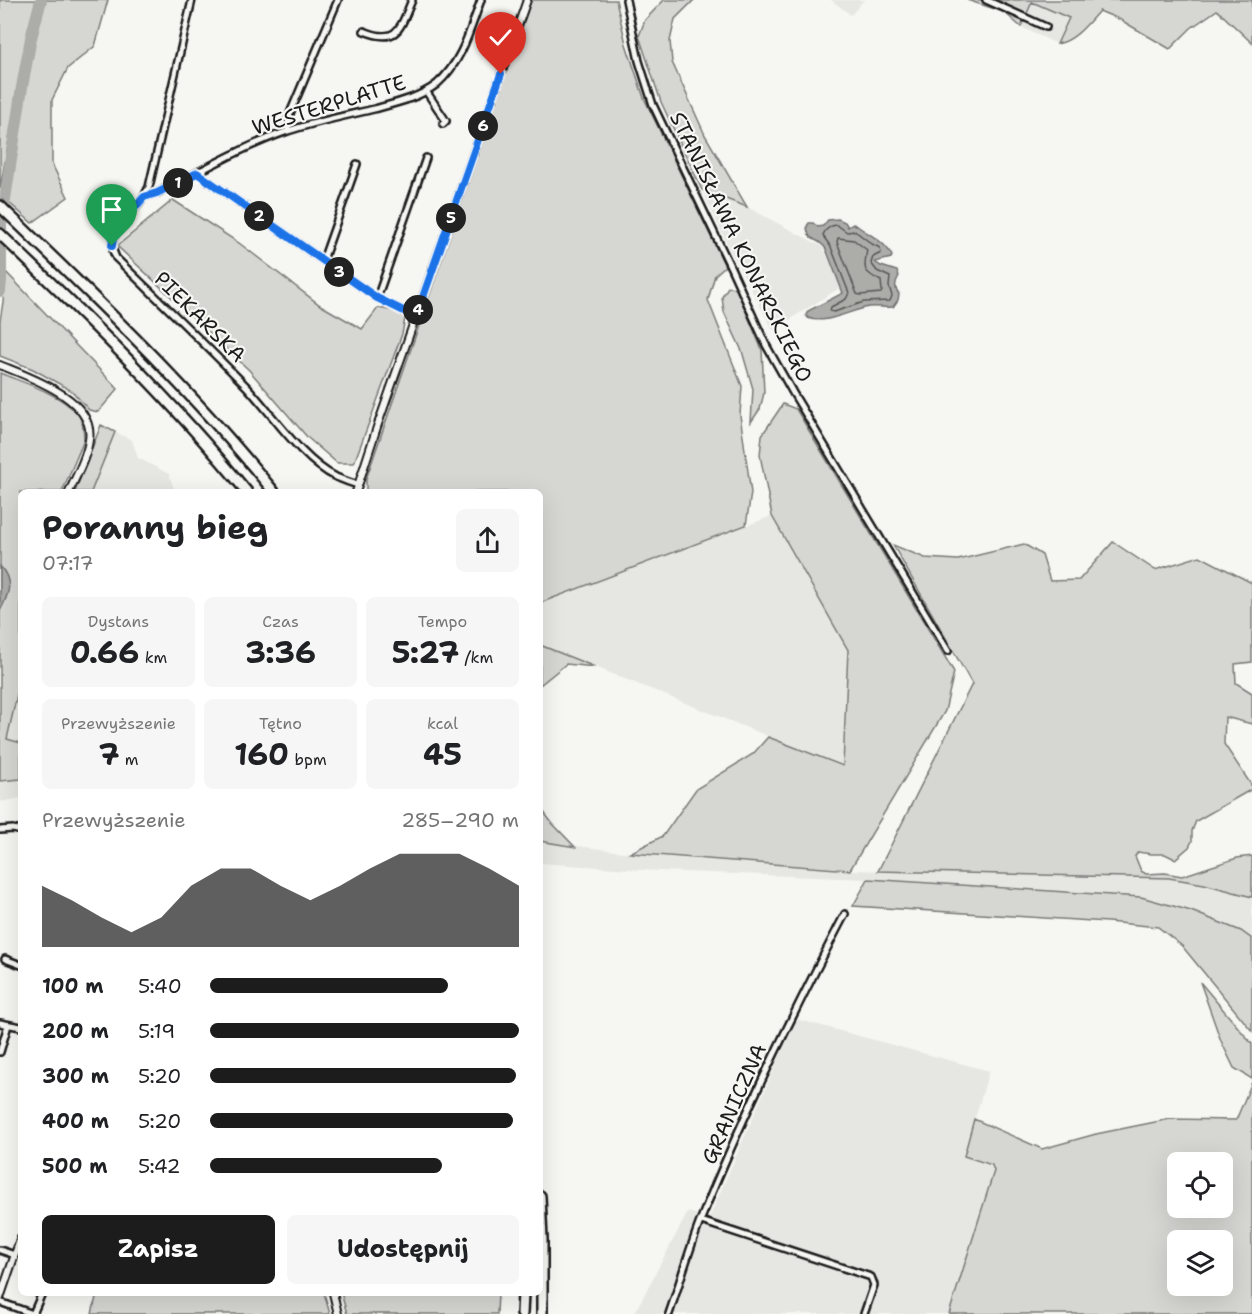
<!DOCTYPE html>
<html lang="pl">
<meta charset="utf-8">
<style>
:root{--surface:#fff;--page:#f6f6f6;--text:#202124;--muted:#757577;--accent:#1c1c1c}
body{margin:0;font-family:"Shantell Sans",sans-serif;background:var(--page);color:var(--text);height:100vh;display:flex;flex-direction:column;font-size:22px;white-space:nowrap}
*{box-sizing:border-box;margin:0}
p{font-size:20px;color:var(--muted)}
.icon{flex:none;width:33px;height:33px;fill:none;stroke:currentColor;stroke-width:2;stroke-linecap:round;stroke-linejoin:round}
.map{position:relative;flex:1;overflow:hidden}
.panel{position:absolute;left:18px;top:489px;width:525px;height:807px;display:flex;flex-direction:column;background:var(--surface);border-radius:9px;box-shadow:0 6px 24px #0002}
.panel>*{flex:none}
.fabs{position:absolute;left:1167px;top:1152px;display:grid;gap:12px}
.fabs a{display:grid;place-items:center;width:66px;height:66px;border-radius:9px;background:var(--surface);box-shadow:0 6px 24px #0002;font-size:30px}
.pin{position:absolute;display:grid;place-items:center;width:51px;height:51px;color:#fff;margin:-62px -26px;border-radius:50% 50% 50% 0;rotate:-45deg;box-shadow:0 0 6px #0007}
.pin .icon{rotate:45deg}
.km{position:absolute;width:30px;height:30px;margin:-15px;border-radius:50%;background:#222;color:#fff;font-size:16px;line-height:30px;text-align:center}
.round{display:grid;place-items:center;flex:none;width:63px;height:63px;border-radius:9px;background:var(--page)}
.head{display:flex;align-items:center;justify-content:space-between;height:102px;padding:0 24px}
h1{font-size:33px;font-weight:700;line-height:45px}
.metrics{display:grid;grid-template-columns:repeat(3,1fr);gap:9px;height:102px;padding:6px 24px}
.metrics div{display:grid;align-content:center;border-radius:9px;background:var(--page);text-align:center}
.metrics b{font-size:30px;font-weight:700}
.metrics small{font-size:16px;font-weight:400}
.metrics p{font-size:16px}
.chart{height:168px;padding:12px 24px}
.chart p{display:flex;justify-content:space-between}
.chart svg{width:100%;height:108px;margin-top:6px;fill:var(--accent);opacity:.7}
.cta{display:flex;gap:12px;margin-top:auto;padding:12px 24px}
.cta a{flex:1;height:69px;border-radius:9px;background:var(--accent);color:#fff;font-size:24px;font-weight:700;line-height:69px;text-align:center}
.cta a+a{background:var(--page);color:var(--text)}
ul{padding:0 24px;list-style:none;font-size:20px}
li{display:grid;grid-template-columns:96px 72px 1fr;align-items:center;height:45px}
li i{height:15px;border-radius:8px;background:var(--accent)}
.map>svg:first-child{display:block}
.built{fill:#e6e6e2}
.green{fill:#d6d6d2;stroke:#797977;stroke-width:1.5;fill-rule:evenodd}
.water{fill:#acaca9;stroke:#727271;stroke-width:1.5}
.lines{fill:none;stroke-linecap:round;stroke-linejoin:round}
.shore{stroke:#565654;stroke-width:1.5}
.river{stroke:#acaca9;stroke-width:12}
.minor-casing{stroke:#1c1c1c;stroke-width:10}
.tertiary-casing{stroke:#1c1c1c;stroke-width:10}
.motorway-casing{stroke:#1c1c1c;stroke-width:14}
.minor{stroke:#f6f6f2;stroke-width:5}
.tertiary{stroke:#f6f6f2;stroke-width:6}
.motorway{stroke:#f6f6f2;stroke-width:9}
.route-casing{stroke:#fff;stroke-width:12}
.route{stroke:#1a73e8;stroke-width:8}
.labels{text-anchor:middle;stroke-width:4.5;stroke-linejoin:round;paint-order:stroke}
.street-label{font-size:21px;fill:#1c1c1c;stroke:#f6f6f2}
</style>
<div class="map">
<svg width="1252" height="1314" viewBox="0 0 1252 1314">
<rect width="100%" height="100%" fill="#f6f6f2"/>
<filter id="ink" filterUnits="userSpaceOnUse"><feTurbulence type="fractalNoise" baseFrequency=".0167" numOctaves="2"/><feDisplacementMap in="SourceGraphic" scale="12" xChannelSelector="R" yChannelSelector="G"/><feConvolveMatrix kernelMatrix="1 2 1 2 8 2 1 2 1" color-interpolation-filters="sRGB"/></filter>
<g filter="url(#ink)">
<path class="built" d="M831,0H864L851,15Z
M1031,2L1069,18L1057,44L1021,27Z
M702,190L747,207L823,247L841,287L773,330L733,256Z
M115,432L132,440L138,458L169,474L175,492H91Z
M772,516L848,650L843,766L540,645V603Z
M21,677V743L7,740Z
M21,779V798L0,802V781Z
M540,841L630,853L850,870L1169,878L1204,884L1252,897V939L1241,931L1191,911L1141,897L868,879L659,871L540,863Z
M796,1019L989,1071L964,1155L993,1165L994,1171L949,1314H634L688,1212L709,1218Z"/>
<path class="green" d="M0,0H38L27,40L0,189Z
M45,0H108L95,46L68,68L52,100V164L68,197L32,223L6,200L35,35Z
M531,0H616L626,44L644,98L725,266L715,275L708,300L742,386L740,415L751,493L746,525L540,603V492H366V479L488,126Z
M664,0H694L675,19L670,41L672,62L705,135L747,207L702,190L661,102L639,36L645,20Z
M967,0H1252V43L1217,10L1191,28L1170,49L1119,19L1099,11C1088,23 1075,41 1057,44L1069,18L1032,2L1021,27L1004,12Z
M173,200L239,243L320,305L362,329L378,308L406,313L402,334L354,463H337L308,438L249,370L117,246Z
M5,271L118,389L98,412L89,410L72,391L33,369L0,356V321L3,302Z
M728,287L736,288L762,350L764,393L760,409L751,422L753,389L742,351L724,312L722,297Z
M0,373C24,383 59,393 77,413C83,420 84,432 84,440L62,492H21V677L7,739L21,743V779L0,781Z
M783,404L796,409L954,672L945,711L850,870L630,853L663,836L696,789L753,754L768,737L843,766L848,650L772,516L760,455L762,435Z
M101,425L115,432L91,492H75Z
M1113,542L1155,570L1200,556L1252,583V662L1235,664L1236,683L1252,693V724L1225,717L1224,744L1252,786V789L1196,821L1192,831V841L1189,847L1175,859L1165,854H1151L1138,852L1135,856L1141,871L1146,874L1165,873L1182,876L1237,858L1252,856V897L1204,884L1169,878L878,871L972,684L893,545L925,558L958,560L1024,544L1042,555L1050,581L1079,580Z
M540,645L595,667L566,664L540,685Z
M540,807L552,823L575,847L540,841Z
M868,879L1141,897L1191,911L1241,931L1252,939V1031L1182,946L1158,927L1108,922L853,906Z
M1200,982L1252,1044V1079L1234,1068L1221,1041Z
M1252,1082V1314H949L994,1171L992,1165L964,1156L974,1119L1042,1149L1096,1134L1170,1119L1236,1120ZM1178,1162H1222V1208H1178ZM1178,1240H1222V1286H1178Z
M97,1293H324L330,1314H92Z
M341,1293H498L497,1314H347Z"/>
<path class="water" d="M838,219L845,222L848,227L853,224L856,225C869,235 885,241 892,256L891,258L875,262L881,266L897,271L899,276C895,283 894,287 899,294L898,300L893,307C885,308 877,306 869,307C851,310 826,325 808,318L806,315L808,311L843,293L826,249C818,236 808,244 807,226L809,223H813L818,227L823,226L828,220Z
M0,566C14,582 9,594 0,611Z"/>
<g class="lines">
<path class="shore" d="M837,225L847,232L855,231L872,244L880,248L881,253L873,257L871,263L877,271L890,277L889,286L892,296L890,301L864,302L834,312L830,311L831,307L846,299L849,293L831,247L823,236C824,230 831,225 837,225Z
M838,238L854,240L867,250C864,268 861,271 881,281L882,291L881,293L860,295L857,294L837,242Z"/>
<path class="river" d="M0,291L1,280V225L22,87L31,38L41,0"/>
<defs>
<path id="minor" d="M192,0L149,187C146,193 143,199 139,204C126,219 104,236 116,258C160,301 204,343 247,387C273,415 302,460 336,477C343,480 351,483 358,485
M626,0L639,61L653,105L731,268L766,345L793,393L948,651
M986,0L1046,27
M364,31C398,45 400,28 412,0
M426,91L446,121L443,124
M288,131V120L291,111L338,0
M197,173L377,298L416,317
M144,197L157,193C200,172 240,148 285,132C314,122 344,116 374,109C396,103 419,98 437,84C462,62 470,30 481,0
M323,260L357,164
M377,298L426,158
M0,830L13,829L21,831
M5,959L21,965
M0,1023L21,1027
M0,1052L8,1025
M701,1221L871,1277L874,1285L864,1314
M0,1250L15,1255
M0,1302L33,1314
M33,1314L42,1293
M669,1314C680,1282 689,1250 701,1219C743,1115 793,1013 845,914"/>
<path id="tertiary" d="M0,365C29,377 96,399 89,440C87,457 76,476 69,492
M356,492L377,427L527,0
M333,1293L338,1314
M0,1298L21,1237"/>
<path id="motorway" d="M0,206C95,298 191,389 274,492
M0,234C86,316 171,399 247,492
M540,1196L542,1240V1314
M522,1314L523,1293"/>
</defs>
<use href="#minor" class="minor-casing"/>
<use href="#tertiary" class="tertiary-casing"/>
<use href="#motorway" class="motorway-casing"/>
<use href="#minor" class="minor"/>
<use href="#tertiary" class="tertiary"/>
<use href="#motorway" class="motorway"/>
</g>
</g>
<g class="lines" filter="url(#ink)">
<defs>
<path id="route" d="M112,246L113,239L117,229L144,197L157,193L197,173L377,298L416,317L501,74"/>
</defs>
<use href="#route" class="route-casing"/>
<use href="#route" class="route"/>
</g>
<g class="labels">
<g class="street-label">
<text transform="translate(329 105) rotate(-17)" y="7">WESTERPLATTE</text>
<text transform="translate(741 247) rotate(64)" y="7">STANISŁAWA KONARSKIEGO</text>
<text transform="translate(200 317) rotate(45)" y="7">PIEKARSKA</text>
<text transform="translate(734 1104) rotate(-66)" y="7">GRANICZNA</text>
</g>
</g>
</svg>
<div class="fabs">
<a><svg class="icon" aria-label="locate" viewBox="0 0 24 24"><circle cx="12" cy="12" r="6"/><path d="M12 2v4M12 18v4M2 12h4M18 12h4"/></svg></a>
<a><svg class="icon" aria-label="layers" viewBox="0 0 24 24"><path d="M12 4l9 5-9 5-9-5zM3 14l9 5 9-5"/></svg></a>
</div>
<div class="pin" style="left:112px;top:246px;background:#1e9e55"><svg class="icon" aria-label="arrive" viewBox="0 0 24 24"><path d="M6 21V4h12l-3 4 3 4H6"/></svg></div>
<div class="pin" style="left:501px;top:74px;background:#d93025"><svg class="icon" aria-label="check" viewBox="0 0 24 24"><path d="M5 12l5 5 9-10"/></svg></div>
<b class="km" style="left:178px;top:183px">1</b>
<b class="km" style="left:259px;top:216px">2</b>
<b class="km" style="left:339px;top:272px">3</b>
<b class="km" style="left:418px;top:310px">4</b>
<b class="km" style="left:451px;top:218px">5</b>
<b class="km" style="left:483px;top:126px">6</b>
<section class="panel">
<div class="head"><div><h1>Poranny bieg</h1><p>07:17</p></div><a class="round"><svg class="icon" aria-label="share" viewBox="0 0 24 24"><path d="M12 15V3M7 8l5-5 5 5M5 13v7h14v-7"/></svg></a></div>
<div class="metrics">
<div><p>Dystans</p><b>0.66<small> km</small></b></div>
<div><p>Czas</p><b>3:36</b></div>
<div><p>Tempo</p><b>5:27<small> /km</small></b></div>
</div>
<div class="metrics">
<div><p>Przewyższenie</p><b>7<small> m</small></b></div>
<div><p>Tętno</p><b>160<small> bpm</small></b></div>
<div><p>kcal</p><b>45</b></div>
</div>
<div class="chart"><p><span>Przewyższenie</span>285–290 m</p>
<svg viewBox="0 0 160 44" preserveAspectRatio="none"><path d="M0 44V19L10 25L20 32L30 38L40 32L50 19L60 12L70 12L80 19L90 25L100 19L110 12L120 6L130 6L140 6L150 12L160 19V44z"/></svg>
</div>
<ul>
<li><b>100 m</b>5:40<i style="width:77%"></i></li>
<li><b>200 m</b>5:19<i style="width:100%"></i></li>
<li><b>300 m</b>5:20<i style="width:99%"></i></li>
<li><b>400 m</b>5:20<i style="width:98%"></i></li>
<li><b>500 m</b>5:42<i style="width:75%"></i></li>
</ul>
<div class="cta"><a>Zapisz</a><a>Udostępnij</a></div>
</section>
</div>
